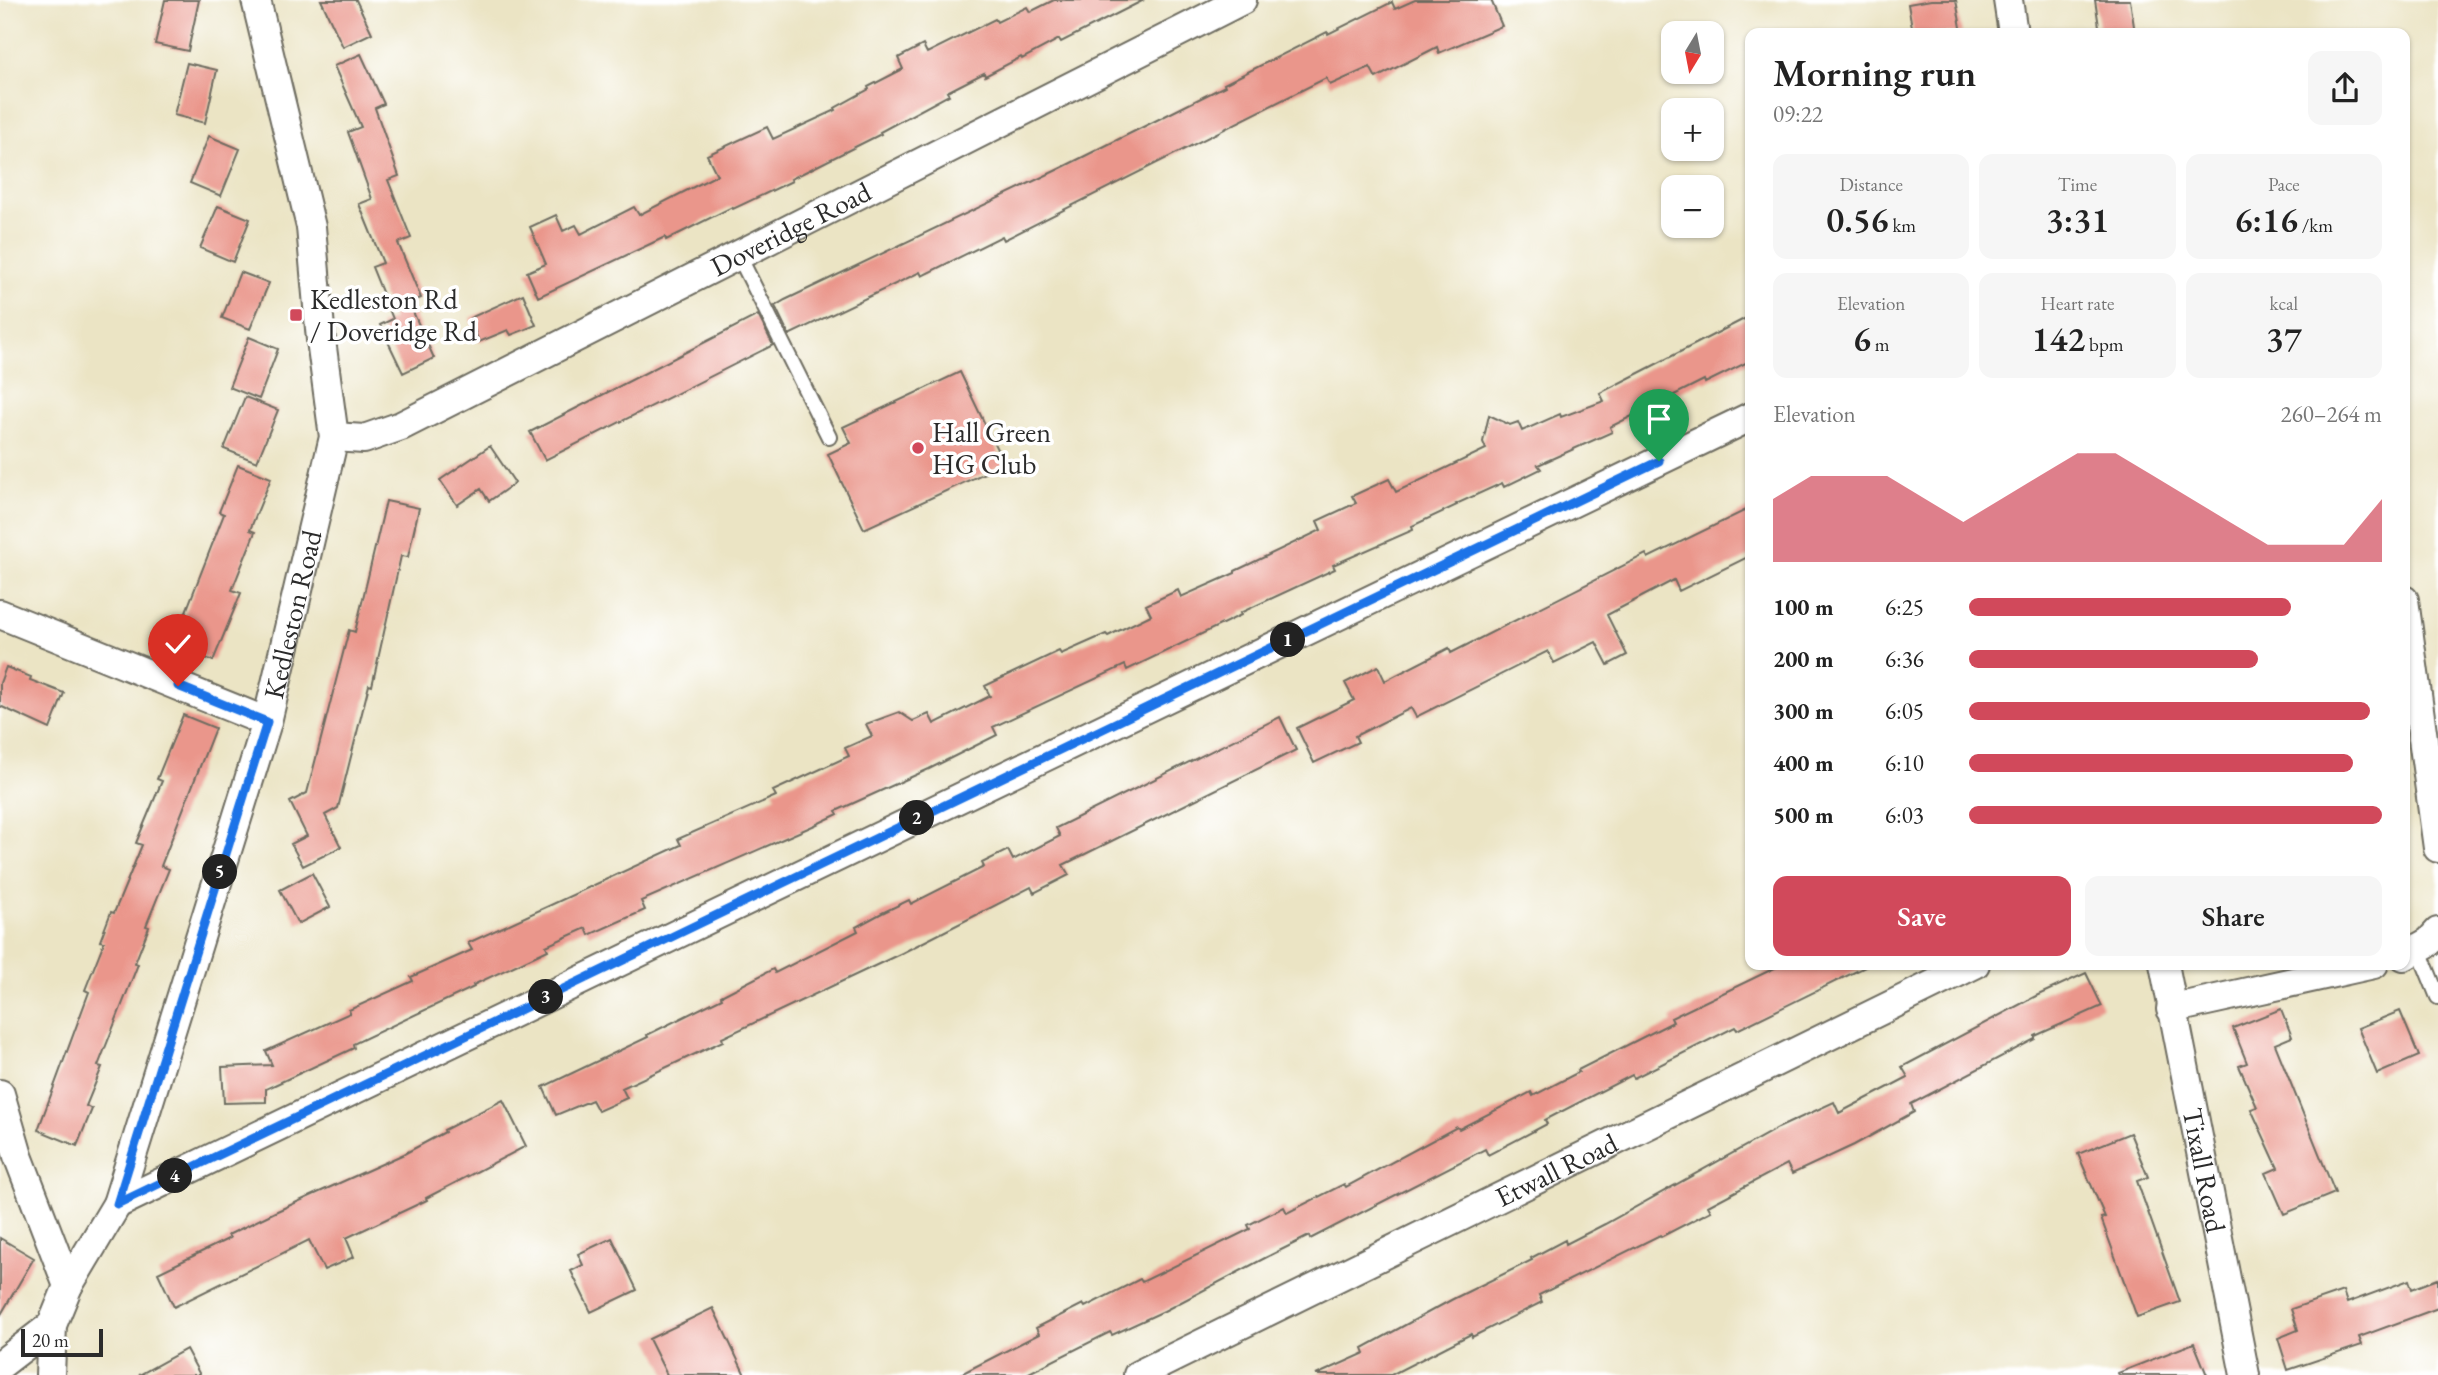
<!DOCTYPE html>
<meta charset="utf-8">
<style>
:root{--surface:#fff;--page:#f6f6f6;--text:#222;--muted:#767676;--accent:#d1495b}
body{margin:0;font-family:"EB Garamond",serif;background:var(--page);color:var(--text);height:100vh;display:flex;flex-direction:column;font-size:26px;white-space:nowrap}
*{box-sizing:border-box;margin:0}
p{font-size:23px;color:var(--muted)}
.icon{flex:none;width:38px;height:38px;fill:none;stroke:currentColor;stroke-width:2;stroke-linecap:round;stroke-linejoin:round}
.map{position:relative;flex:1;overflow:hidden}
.side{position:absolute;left:1745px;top:28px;width:665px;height:942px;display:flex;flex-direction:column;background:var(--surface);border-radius:14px;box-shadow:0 2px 5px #0004}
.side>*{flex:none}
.needle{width:46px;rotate:190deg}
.buttons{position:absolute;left:1661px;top:21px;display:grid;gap:14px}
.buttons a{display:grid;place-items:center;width:63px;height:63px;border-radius:14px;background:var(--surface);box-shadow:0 2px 5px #0004;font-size:35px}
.scale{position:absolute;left:21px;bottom:18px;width:82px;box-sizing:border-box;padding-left:7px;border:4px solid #2b2b2b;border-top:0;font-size:19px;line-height:24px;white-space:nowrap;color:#2b2b2b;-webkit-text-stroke:5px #fff;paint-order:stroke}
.pin{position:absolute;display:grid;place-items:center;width:60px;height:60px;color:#fff;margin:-72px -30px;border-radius:50% 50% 50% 0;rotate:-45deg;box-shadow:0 0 7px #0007}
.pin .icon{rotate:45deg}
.km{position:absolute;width:35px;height:35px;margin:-18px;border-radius:50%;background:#222;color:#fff;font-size:19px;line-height:35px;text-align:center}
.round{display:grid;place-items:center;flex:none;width:74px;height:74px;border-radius:14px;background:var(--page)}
.summary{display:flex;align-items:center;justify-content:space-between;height:119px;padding:0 28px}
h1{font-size:38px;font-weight:600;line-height:52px}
.metrics{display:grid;grid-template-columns:repeat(3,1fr);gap:10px;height:119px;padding:7px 28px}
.metrics div{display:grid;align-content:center;border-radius:14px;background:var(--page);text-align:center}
.metrics b{font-size:35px;font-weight:600}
.metrics small{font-size:19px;font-weight:400}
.metrics p{font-size:19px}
.chart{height:196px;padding:14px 28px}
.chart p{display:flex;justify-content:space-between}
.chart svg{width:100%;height:126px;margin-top:7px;fill:var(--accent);opacity:.7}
.primary-button{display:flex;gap:14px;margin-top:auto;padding:14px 28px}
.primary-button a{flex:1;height:80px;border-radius:14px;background:var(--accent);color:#fff;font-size:28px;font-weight:600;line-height:80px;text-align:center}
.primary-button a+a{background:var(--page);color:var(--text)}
ul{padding:0 28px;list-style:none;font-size:23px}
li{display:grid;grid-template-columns:112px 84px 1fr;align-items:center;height:52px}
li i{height:18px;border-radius:9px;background:var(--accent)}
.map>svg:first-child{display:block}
.building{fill:#ea968b}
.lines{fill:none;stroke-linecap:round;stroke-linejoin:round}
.lane-casing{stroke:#6e6c61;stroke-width:18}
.street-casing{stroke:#6e6c61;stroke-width:32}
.lane{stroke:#fff;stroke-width:14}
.street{stroke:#fff;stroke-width:28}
.route-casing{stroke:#fff;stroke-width:14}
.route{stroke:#1a73e8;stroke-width:9}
.poi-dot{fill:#d1495b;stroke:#fff;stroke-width:2.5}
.labels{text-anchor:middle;stroke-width:7;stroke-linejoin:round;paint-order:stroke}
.street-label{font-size:28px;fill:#2b2b2b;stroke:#fff}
.poi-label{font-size:28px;fill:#2b2b2b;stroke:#fff;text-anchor:start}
</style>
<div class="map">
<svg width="2438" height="1375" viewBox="0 0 2438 1375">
<rect width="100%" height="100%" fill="#fff"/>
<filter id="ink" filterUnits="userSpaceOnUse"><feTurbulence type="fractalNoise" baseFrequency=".0143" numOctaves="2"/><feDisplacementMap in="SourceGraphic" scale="14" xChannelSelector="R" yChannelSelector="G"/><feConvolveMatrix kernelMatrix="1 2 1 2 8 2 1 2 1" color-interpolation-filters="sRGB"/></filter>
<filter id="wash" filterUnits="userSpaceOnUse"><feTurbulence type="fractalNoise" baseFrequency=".00686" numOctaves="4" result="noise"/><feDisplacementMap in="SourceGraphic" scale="28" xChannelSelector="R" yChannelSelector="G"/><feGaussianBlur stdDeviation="1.57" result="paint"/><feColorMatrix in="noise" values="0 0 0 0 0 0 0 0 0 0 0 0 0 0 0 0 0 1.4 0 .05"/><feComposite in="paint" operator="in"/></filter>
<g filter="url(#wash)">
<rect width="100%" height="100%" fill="#ebe4c4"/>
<g id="blocks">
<path class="building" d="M165,0H199L188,51L155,44Z
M321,0H356L372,33L343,47Z
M1054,0H1144L1061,42L1059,39L1022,59L1021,57L985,76L984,73L947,92L949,95L880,132L881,134L791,179L792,181L733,209L732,207L666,240L665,237L538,297L527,272L546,264L530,227L556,215L563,231L576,225L581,234L634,207L639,215L717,175L707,155L767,127L773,139L836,110L835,108L869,89L868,87L903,69L898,58L923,45L927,53L995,19L997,22L1027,7L1030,12Z
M1415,0H1491L1502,26L1439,53L1437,47L1376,78L1370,67L1330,85L1326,78L1004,240L1002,236L922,276L920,272L789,335L775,306L785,300L1057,170L1225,86L1224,84L1327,32L1328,34L1392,2L1395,9Z
M1931,0H1956L1962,33H1913L1908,4Z
M2095,0H2130L2135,33H2100Z
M361,54L384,104L375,108L399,176L388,180L411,238L398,243L421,298L409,303L434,358L403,373L380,325L393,319L372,267L383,263L359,204L372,199L348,132L361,127L334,66Z
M187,63L217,70L205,123L174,115Z
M209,136L240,149L221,196L190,183Z
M218,206L250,219L233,262L200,248Z
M240,272L269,283L250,329L222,318Z
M523,294L536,325L511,335L508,330L479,342L470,318Z
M758,315L773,345L545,460L530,432Z
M1750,316V361L1705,383L1704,380L1610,427L1612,432L1538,465L1541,469L1504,487L1502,483L1456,504L1457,505L1412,526L1413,530L1333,565L1335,569L1240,613L1241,615L1127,670L1125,665L993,727L997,735L929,769L836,811L838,814L815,825L641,901L645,910L589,935L586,928L546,946L548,950L473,985L474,987L353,1044L354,1048L266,1089V1102L224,1103L222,1067L272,1065L266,1051L350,1013L349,1010L413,981L411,977L472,950L468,943L681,845L678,839L776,796L773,791L849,756L845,748L872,736L866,724L899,712L913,721L929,714L934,724L990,696L985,686L1059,651L1061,654L1106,634L1108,636L1151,615L1146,605L1178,590L1181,597L1235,573V571L1321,530L1317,521L1356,503L1352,496L1389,479L1396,492L1486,449L1483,442L1489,415L1510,425L1518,422L1522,431L1560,414L1561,417L1604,401L1600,393Z
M249,337L278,349L259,399L229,387Z
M960,372L1004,464L864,529L828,454L851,443L843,427Z
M245,397L278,410L257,462L224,449Z
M490,446L515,483L489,501L481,489L457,505L440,480Z
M238,465L271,478L250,530L255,532L232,590L241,593L213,661L173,645L224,514L219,512Z
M386,501L419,508L408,557L401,556L372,686L369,685L338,808L325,815L341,847L303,866L291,844L307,836L290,802L307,793L349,630L355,632Z
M1750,508V556L1679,591L1674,580L1607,615L1627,655L1608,665L1596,642L1554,663L1548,651L1416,717L1411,708L1355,736L1358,742L1314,763L1297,728L1354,700L1345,683L1378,666L1385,681L1449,648L1451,653L1646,554L1648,558Z
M6,667L31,677L30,680L64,693L50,729L0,706V683Z
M183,715L215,728L161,866L169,869L146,926L149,927L135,963L138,964L98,1066L102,1067L86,1106L92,1109L77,1146L38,1130L89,992L85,990L104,942L100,941L111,912L114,913L142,845L136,843L162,781L157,779Z
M1280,717L1296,750L1063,865L1069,875L1034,893L1031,887L902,953L722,1038L723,1041L622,1088L627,1098L598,1111L592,1100L556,1115L543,1087L648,1037L647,1035L722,998L721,996L773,969L775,973L858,931L856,927L882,913L909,900L911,904L984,867L982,863L1008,850L1013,860L1060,836L1056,828Z
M312,873L330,907L298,924L280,890Z
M1783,964H1871L1737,1030L1735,1027L1634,1078L1632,1075L1545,1120L1547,1124L1488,1155L1485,1149L1310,1239L1309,1236L1265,1258L1164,1311L1112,1335L1110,1332L1025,1375H959L1039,1334L1036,1328L1083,1304L1085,1307L1140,1279L1142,1282L1250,1229L1248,1225L1284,1207L1287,1213L1344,1184L1346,1187L1457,1127L1459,1129L1531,1092L1533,1096L1579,1072L1578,1070L1673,1022L1671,1018Z
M2086,973L2102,1006L2035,1036V1039L1911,1104L1914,1112L1854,1145L1792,1174L1787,1164L1708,1206L1711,1211L1661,1237L1660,1235L1539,1295L1542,1302L1472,1337L1471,1334L1391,1375H1316L1365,1353L1363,1348L1453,1299L1532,1260L1531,1258L1565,1240L1566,1244L1605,1224L1778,1128L1834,1102L1839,1113L1908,1077L1902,1067L2036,996Z
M2281,1009L2292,1037L2275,1044L2335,1193L2284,1214L2266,1173L2278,1168L2251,1109L2257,1107L2239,1066L2247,1063L2233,1028Z
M2400,1011L2419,1056L2377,1074L2358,1028Z
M503,1100L526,1146L426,1198L427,1200L346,1238L354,1257L324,1270L309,1240L174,1307L158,1273L230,1238L228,1235L275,1212L404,1154L445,1132L444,1130Z
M2130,1133L2148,1177L2137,1181L2180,1302L2137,1317L2101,1218L2105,1217L2078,1154Z
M0,1238L34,1258L0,1316Z
M612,1238L637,1290L591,1312L571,1271L583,1265L578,1254Z
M2438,1279V1308L2359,1337L2362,1345L2288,1370L2278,1338L2298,1330L2291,1309L2343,1291L2347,1303L2409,1280L2412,1289Z
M713,1308L745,1375H667L649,1339Z
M2194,1343L2207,1375H2119L2118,1373Z
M186,1349L200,1375H139Z"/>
</g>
</g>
<g filter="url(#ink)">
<use href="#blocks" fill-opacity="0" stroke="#6e6c61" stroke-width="2"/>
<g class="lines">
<defs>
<path id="lane" d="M738,254L829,437
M2418,948L2438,997"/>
<g id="street">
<path d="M2008,0L2013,33"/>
<path id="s1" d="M334,437L364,439L401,426L1242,0"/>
<path d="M2404,600L2438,848"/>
<path d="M0,614L267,722"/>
<path d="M2404,956L2429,942L2438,932"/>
<path id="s2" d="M2164,964L2245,1375"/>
<path d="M2171,1009L2374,964"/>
<path d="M0,1094L18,1156L68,1286"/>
<path d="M117,1204L1750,417"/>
<path d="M0,1365L52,1325"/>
<path id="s3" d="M50,1375L52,1325L68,1286L117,1204L267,722L334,437L321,340L311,227L256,0"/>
<path id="s4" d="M1138,1375L1975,964"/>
</g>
</defs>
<use href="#lane" class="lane-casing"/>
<use href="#street" class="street-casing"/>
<use href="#lane" class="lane"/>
<use href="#street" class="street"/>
</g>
</g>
<g class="lines" filter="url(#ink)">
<defs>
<path id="route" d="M178,686L267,722L117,1204L1659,461"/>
</defs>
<use href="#route" class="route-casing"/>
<use href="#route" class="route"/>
</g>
<g class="poi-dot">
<rect x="289" y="308" width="14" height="14" rx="3.5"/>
<circle cx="918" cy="448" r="7"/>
</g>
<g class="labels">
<g class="street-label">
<text dy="10" stroke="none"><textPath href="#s1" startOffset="506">Doveridge Road</textPath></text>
<text dy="10" stroke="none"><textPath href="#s3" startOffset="803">Kedleston Road</textPath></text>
<text dy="10" stroke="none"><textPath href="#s4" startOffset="466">Etwall Road</textPath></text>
<text dy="10" stroke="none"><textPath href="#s2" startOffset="210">Tixall Road</textPath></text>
</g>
<g class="poi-label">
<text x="310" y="309">Kedleston Rd<tspan x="310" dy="32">/ Doveridge Rd</tspan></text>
<text x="932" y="442">Hall Green<tspan x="932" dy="32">HG Club</tspan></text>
</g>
</g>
</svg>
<div class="buttons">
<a><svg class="needle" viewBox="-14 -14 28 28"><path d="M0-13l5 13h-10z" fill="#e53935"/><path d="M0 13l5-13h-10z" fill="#767676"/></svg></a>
<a>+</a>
<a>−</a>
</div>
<div class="scale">20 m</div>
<div class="pin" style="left:1659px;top:461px;background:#1e9e55"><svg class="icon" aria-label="arrive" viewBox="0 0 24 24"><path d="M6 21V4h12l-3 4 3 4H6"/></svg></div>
<div class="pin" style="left:178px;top:686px;background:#d93025"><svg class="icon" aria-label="check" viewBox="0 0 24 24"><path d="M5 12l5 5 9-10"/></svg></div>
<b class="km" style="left:1288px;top:640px">1</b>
<b class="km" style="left:917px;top:818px">2</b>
<b class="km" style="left:546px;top:997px">3</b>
<b class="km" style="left:175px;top:1176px">4</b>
<b class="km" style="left:220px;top:872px">5</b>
<section class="side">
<div class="summary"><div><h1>Morning run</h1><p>09:22</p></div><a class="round"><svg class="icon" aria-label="share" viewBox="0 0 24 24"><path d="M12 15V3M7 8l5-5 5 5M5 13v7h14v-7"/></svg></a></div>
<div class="metrics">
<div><p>Distance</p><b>0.56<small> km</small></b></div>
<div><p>Time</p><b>3:31</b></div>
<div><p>Pace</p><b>6:16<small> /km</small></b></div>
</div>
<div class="metrics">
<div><p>Elevation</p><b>6<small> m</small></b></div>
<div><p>Heart rate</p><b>142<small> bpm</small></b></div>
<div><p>kcal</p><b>37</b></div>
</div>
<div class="chart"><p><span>Elevation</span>260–264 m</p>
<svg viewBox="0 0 160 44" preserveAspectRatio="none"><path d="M0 44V22L10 14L20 14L30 14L40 22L50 30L60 22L70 14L80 6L90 6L100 14L110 22L120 30L130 38L140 38L150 38L160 22V44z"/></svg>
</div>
<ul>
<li><b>100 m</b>6:25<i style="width:78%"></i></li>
<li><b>200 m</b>6:36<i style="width:70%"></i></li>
<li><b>300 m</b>6:05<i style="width:97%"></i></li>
<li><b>400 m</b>6:10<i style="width:93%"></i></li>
<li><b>500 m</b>6:03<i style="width:100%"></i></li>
</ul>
<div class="primary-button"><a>Save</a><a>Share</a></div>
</section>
</div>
